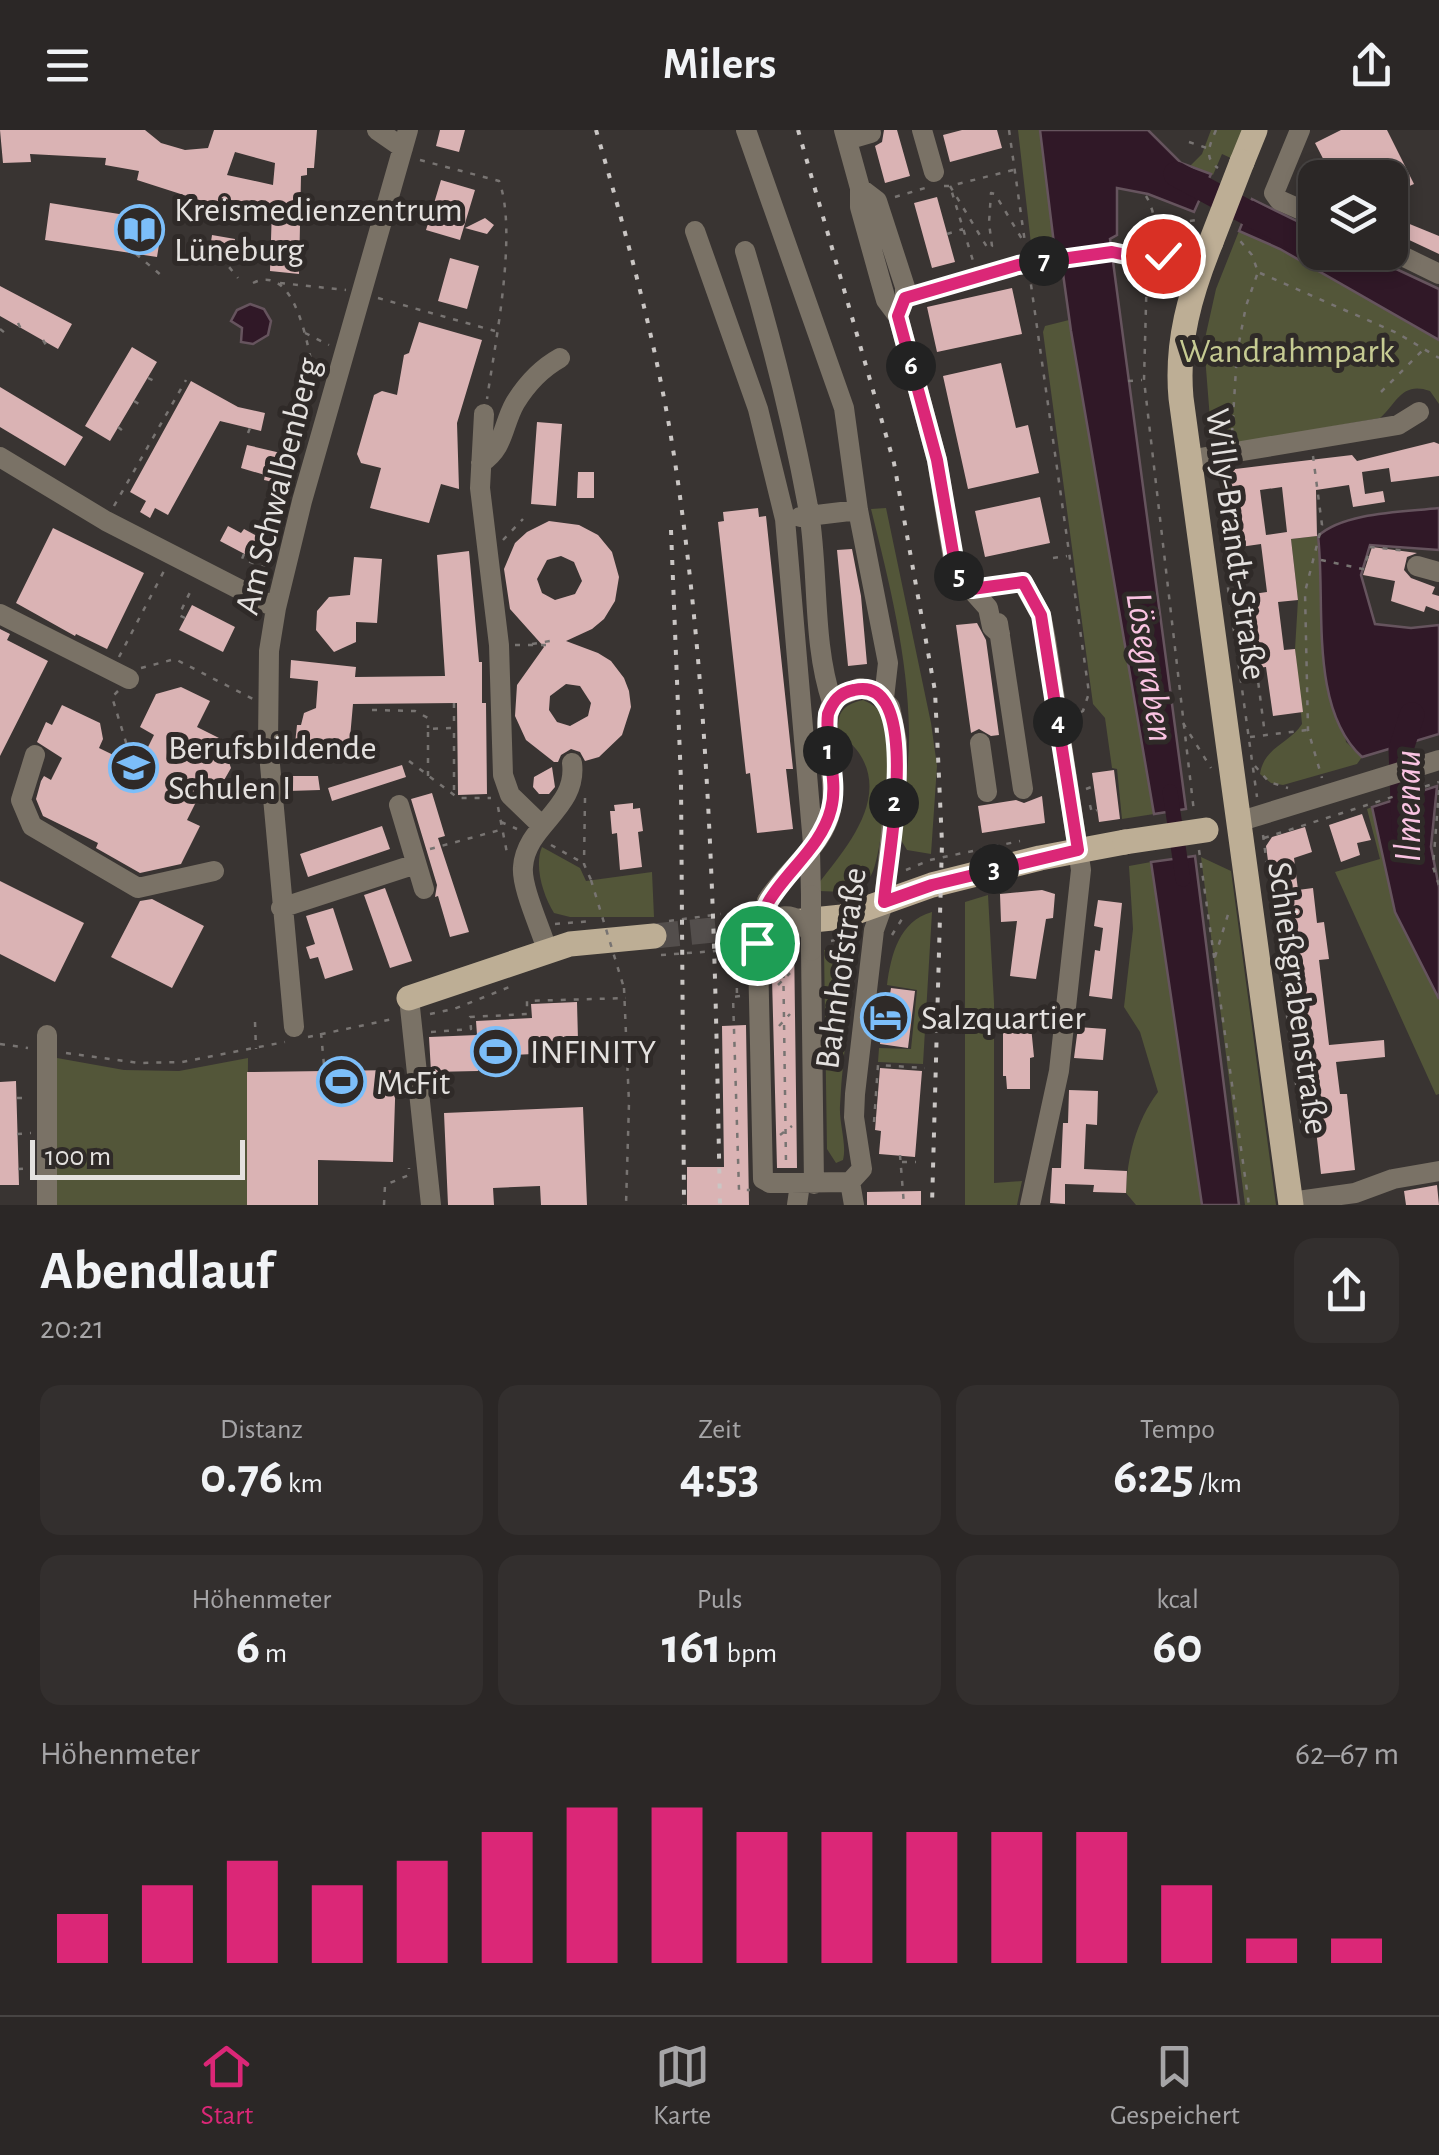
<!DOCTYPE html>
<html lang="de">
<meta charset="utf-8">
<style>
:root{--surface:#2b2726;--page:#332f2e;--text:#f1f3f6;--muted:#a6a5a7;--line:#474443;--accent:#db2777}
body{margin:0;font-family:"Alegreya Sans",sans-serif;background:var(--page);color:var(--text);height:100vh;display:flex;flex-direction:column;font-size:38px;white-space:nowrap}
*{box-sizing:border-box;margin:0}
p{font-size:32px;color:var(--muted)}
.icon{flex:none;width:55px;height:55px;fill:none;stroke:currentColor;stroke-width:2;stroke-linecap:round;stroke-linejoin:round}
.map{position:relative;height:1075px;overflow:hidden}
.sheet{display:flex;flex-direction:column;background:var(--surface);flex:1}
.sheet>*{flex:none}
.fabs{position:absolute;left:1298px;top:30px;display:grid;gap:20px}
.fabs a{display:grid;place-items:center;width:110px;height:110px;border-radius:20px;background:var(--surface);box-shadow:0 5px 15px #0003,0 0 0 2px var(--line);font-size:50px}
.scale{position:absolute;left:30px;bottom:25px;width:215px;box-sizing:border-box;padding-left:10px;border:5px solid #e4e1df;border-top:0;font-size:28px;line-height:35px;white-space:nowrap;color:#e4e1df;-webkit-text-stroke:8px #2f2a28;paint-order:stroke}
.pin{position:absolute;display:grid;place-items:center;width:85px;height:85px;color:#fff;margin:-42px;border:5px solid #fff;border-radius:50%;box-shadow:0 2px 10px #0007}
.km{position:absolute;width:50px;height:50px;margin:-25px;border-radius:50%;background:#222;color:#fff;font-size:28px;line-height:50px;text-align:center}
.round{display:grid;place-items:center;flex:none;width:105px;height:105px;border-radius:20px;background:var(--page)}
.overview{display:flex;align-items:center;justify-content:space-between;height:170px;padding:0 40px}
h1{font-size:55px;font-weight:600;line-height:75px}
.metrics{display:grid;grid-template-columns:repeat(3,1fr);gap:15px;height:170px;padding:10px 40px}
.metrics div{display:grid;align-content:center;border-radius:20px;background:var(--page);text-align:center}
.metrics b{font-size:50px;font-weight:600}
.metrics small{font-size:28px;font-weight:400}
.metrics p{font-size:28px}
.chart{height:280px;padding:20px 40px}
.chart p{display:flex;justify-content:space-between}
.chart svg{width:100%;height:180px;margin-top:10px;stroke:var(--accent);stroke-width:6}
header{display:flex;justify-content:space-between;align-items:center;height:130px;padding:0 40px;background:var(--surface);font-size:45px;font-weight:600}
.dock{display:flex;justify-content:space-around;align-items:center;height:140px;border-top:2px solid var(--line);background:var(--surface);font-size:28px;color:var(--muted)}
.dock a{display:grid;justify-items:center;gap:5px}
.dock .on{color:var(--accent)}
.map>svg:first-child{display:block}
.green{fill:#535639}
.water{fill:#301827;stroke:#66545e;stroke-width:2.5}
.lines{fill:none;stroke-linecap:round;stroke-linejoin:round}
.canal{stroke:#301827;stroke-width:15}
.river{stroke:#301827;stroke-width:25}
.building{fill:#dab3b4;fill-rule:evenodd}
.major-tunnel{stroke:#534e4c;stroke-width:25;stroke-dasharray:25 12;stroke-linecap:butt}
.path{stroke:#787472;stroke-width:2.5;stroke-dasharray:5 8;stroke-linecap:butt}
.minor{stroke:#7a7266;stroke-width:20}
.major{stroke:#bdae95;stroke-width:25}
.rail{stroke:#cac6c4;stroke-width:4;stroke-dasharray:5 10;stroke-linecap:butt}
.path-bridge{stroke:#787472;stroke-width:2.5;stroke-dasharray:5 8;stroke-linecap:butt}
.minor-bridge{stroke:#7a7266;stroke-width:20}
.major-bridge{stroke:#bdae95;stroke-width:25}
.route-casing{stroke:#fff;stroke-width:20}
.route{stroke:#db2777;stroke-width:12}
.labels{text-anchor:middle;stroke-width:10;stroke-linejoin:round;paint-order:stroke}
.poi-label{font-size:35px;fill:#e4e1df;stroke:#2f2a28;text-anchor:start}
.park-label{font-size:35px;fill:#c6cb92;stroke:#2f2a28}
.street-label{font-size:35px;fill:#e4e1df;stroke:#2f2a28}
.water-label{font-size:38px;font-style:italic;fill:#fac3e2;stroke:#2f2a28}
</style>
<header><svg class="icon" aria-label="menu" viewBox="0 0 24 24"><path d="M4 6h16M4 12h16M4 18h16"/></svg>Milers<svg class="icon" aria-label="share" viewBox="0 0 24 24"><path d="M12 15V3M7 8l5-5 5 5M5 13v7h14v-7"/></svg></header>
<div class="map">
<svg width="1439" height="1075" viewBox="0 0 1439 1075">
<rect width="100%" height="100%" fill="#393432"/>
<path class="green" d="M1018,0H1040L1054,114L1045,120H1035L1031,114Z
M1211,0H1244L1233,29L1222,24L1213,45L1190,36L1202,24Z
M1239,101L1280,119L1439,210V274L1430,261C1402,251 1397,273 1380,288L1251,311L1212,315L1204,213L1216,159Z
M1069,190L1154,684L1122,689L1117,639L1112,638L1105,588L1093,574L1043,202L1045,196Z
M886,378L931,593L937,636L931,724L907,720L901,710C902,674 910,637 909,601C908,527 889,451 871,379Z
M1317,406L1346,612L1362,627L1357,634L1283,655L1271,653L1260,644C1264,617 1289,614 1302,594L1295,519L1298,470L1291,409Z
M863,570C873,574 882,581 886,591C892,612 883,730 870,747C859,763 836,762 819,761V753C845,719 890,669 859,623C853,614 844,608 838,598C838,580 846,574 863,570Z
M1372,677L1395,782L1439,869V964L1436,965L1335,742L1380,729L1367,679Z
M542,717L580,738L586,751L652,742L654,787H570L554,783C543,765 534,736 542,717Z
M1201,727L1231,741L1276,1075H1245Z
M1151,732L1202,1075H1136L1126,1063C1127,1028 1136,991 1158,962L1140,902L1124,877L1133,799L1129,736Z
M988,765L994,873V1053L1022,1051L1017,1075H965V772Z
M932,782L923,934L878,932L879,918L911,919L917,860L887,855C891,825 899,791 932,782Z
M824,820C836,818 843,823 852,831L854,842C849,886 842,931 840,976C839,994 847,1014 843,1030L836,1033L827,1019Z
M57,928L124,940L179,941L248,928L247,1075H55Z"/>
<path class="water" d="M1040,0H1148L1181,33L1211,44L1194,82L1148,64L1117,58V105L1110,109L1186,679L1154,684L1071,201L1059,115L1054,114Z
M1252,69L1315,100V122L1362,123L1439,159V210L1280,119L1239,101Z
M250,174L264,179L271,191L268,205L253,214L241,212L242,198L231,191L237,180Z
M1439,378V420L1370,415L1361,445L1375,494L1411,498L1439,495V604L1362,627C1308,578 1326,471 1318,406C1344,382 1404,382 1439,378Z
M1437,656L1431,717L1439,757V869L1395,782L1372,677Z
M1195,726L1239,1075H1202L1151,732Z"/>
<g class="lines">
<path class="canal" d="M1170,662L1183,749"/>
<path class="river" d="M1176,44L1315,119
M1404,698L1401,619L1412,585"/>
</g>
<path class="building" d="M0,0H145L161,13L185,20L208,18L214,0H317L314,38H307V45L301,46L299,144L270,141L272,78L221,68L218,76L137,50L139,41L105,35L106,28L30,24L31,32L3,33ZM235,22L275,33L273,55L227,45Z
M440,0H465L459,22L436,16Z
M884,0H897L910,46L885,53L875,16L882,12Z
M962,0H997L1002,18L950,32L943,5Z
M1341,0H1387L1414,54L1398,61L1387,38L1364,48H1333L1315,13Z
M441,50L475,60L460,110L426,100Z
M937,67L955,132L932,138L914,73Z
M50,73L163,91L157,127L45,110Z
M1390,86L1439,106V124L1390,101Z
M485,88L494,95L487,104L465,98Z
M212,105L235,109L232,129L209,125Z
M450,128L479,136L467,179L438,171Z
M0,156L72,194L58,219L0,186Z
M1012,158L1022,204L937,222L927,177Z
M419,192L482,210L457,293L459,359L441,354L429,393L370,378L381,338L361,333L357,324L374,265L382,261L397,265L404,225L409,223Z
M132,217L157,232L110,311L85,296Z
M1001,233L1016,298L1028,295L1039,343L968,359L943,246Z
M191,251L238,277L265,283L261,301L220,291L168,385L155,378L150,388L140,382L146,371L130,362Z
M0,257L83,307L65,336L0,297Z
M537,292L562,294L556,376L531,374Z
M1434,312L1439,314V346L1391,352L1389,338L1362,342L1365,364L1383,361L1385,372L1353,377L1349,355L1316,360L1317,406L1291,409L1298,470L1278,472L1284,520L1295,519L1303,582L1273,586L1266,537L1249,539L1239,466L1267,462L1261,414L1233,418L1230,387L1225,388L1219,341L1352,325L1357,331ZM1282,357L1287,402L1266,405L1260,360Z
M247,315L298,327L293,347L280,344L277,353L264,350L265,345L241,338Z
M578,342H594V368H577Z
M1040,367L1050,413L985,427L975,381Z
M758,378L759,387L766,386L793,639H786L793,699L757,703L750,643L746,644L718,392L724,391L723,382Z
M549,391L579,395L598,405L612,422L619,447L615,471L604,489L592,499L566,511L598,523L611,531L624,548L629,561L631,577L622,605L599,627L585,631L580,622L571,619L561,625L558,632H554L526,610L515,586L517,555L544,517L510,479L504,439L515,413L527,402ZM561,426L574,432L582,451L575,464L555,470L542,463L537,449L547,430ZM566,554L580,556L591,573L588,586L570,596L557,592L549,580L550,566Z
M228,396L241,403L244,399L268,412L258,431L220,411Z
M53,398L144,443L107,519L76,504L75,506L16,473Z
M1372,417L1417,423L1407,427L1404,440L1411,448L1435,457L1432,464L1439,466V481L1426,476L1424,482L1391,471L1395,451L1363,445Z
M852,419L861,466L867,534L848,536L837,420Z
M469,421L479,532H482V573H486L487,664L458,665L457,573L353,574L349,619L295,614L297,595H301L304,583L316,578L318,551L290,548L291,530L356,537L355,547L445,546L437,425Z
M354,427L382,429L377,493L356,492V512L334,522L316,500L317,481L329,467L350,465Z
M192,475L235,497L223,522L179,500Z
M977,493L986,510L999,605L991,606L979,599L971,603L956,495Z
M0,499L10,504L7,510L48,531L0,626Z
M181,557L210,571L197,597L221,609L231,638L215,666L202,660L187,690L200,696L181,734L140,743L96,718L98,713L43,686L36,669L41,651L44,646L51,650L62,628L37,612L46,592L52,595L62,575L100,593L103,609L99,618L138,637L154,605L140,597L156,564Z
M402,635L406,647L332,671L328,658Z
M552,637L555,657L549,664H539L533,657L534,647Z
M1114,640L1120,689L1099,692L1092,643Z
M287,646H318L320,660L288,661Z
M432,663L445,706L438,708L469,802L450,807L438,766L435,767L437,755L411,669Z
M1042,666L1045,693L982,703L978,676L1016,670L1024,673Z
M633,673V679L640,678L643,701L638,702L642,737L620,740L617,703L612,704L610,681H615L614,675Z
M1362,684L1371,710L1357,713L1360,725L1341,732L1329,695Z
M382,696L390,719L308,747L300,724Z
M1305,697L1312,722L1294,728L1298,760L1313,758L1317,793L1324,792L1329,829L1319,830L1329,915L1384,910L1385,927L1336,932L1340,964H1347L1355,1040L1321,1044L1314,982H1307L1306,969L1312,968L1290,791H1286L1281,752L1271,753L1266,716L1272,707Z
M0,751L84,793L55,852L0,824Z
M385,758L412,831L390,838L364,765Z
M1042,760L1055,764L1053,788L1046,789L1036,849L1010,846L1017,791L1001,792L1000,764Z
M152,769L204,796L172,858L111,827L140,771Z
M1098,770L1122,773L1112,869L1089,866L1095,820L1100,821L1103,798L1094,796Z
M333,778L353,840L325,849L318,827L310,829L306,817L315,814L306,786Z
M794,808L797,1038H777L771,810Z
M891,858L915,861L908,918L880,914L885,875L888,876Z
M577,872L578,910L533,912V924L478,927V941L431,942L429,907L477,905L476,891L532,888L531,874Z
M1003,886H1030L1034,927L1030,928V959H1007L1006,946H1003Z
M746,895L749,1075H687V1037H724L722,896Z
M1078,897L1106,899L1103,930L1074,928Z
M880,938L922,941L915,1027L879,1024L881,1001L875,1000Z
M396,940L393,1032L318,1030V1075H247V942Z
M16,951L19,1055H0V952Z
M1069,960L1098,961L1097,995L1086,994L1084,1039L1127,1041L1126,1063L1093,1062L1094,1055L1065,1054V1074L1050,1073L1052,1038H1061L1063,993H1068Z
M583,977L587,1075H541L540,1056L493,1058L494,1075H448L444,983Z
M1437,1055L1439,1075H1406L1404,1061Z
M921,1061V1075H867V1062Z"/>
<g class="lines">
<path class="major-tunnel" d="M654,806L733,798"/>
<path class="path" d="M1009,0L1089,563L1083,581L1074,586
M1216,0C1210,14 1203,28 1218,38
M1189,12L1207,18
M420,30L499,51C518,101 495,214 487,269
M1013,40L950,56L987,117L990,119L992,116L989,93L991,63L995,64L1025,114
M944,56H950L978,147
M1146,66C1157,84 1160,117 1147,138L1144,250L1194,682
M895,67L925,58
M947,104L963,99
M1170,117L1186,123
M136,124L162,146
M221,127L238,148
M1148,137L1163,126L1183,92L1196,90
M1260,143L1397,203L1439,228
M253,153C296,132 308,218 314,245L319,251
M280,153L346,160
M1149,157L1175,150
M923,163L1018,135L1112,122L1131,126L1146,137
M378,168L495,201
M18,193L23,203
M0,199L5,203
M305,203L329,215
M43,210L48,218
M148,248L158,253
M1128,251L1142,250
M1381,262L1424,219
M134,271L144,277
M118,297L128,305
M248,303L250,298
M1232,303L1237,223L1246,176L1258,142L1252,125L1236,106
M1313,326L1322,395L1305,462L1308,600L1322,648
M278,349L291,354
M114,376L186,250
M1219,393L1257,667
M503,410L523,389
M244,424L242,429L269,439
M1053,428L1067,426
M1321,430L1363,439L1371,417L1408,421
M185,488L179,485L193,456
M532,514L550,511
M515,515H550
M119,527L164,441
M1255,527L1265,605
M141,538L175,529L253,569
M118,561L112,567L133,635
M454,573V597
M372,580L415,581L428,588V598
M1183,593L1211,638
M1250,607L1307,600
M409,631L458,668H491
M1255,636L1269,652L1288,658
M428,646V599L454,598V665
M1086,659L1094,656
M1439,660L1433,737L1439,755
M585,668L584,734L591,750
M1090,675L1092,683L1097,680
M498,677L507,723
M501,692L517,699
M1263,705L1302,999
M1264,708L1439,652
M551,715L583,733
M430,719L500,700
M1199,720L1249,1075
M906,740L930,730L1020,711
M669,791L721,784
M555,794L592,791
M892,805L902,789
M843,809L854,822
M831,811L857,805
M771,816L793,814
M783,817L786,1034
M736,819L737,865
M661,825L743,819
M1215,827L1230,778
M778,855L790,843
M624,858L629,973L626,1075
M740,866L733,867L739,1060H750
M430,884L454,879L512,856
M255,892L256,919
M779,896L790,884
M431,902L471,899L470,887L527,884V871L626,868
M321,903L324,935
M308,907L393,889
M0,914L28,918
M66,923L139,933L182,932L285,912
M17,968H30
M874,992L878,935L925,938
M17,1004L31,1003
M780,1005L792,996
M900,1025L904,1075
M902,1032H916
M18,1039L32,1038
M384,1075L385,1055L409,1045V1038"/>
<path class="minor" d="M377,0L403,18
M746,0L844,278L858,380L888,533L884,568
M844,0L860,58V77L880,149L886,170L898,186L937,330L955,441L988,478L992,497L1000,504
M922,0L934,42
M1300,0L1274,63L1279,70L1315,86
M847,10L871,3
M860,58L877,71L905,157V168L898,186
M695,101L758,279L785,389L813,714
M1390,120L1439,144
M745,121C771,207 793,294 809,382C819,444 812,512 832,572
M484,284L480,358L499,515L503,645L510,665L541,695
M0,327L106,391L276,478
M1188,330L1398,295L1419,282
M481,333C505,317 502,296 515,273C526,255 542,238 560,228
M800,387L858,380
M1417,436L1439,442
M1023,453L1041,485L1046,510L1081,740L1059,941L1030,1075
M0,484L129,549
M998,493L1023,659
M980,613L987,662
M35,625L21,670L32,696L138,758L214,741
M399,675L424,759
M1241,691L1439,630
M810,720L811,765
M281,778L416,734
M547,820C541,799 521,757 523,737C526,694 578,679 572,633
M811,821L814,1054
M758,825L763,1049L770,1053L850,1052L862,1039L854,987L855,964L874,800L884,772L897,643V612L890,577L877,563L860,558L841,565L832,572C819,606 836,639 832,674C827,715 786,739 767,771
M409,868L431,1075
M294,897L268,613L269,521L276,478L302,371L408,0
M47,905V1075
M850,1052L854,1075
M1291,1072L1355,1063L1393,1049L1439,1041
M797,1075L800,1054"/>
<path class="major" d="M1242,32L1255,0
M1211,112C1190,164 1176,212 1181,268L1291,1075
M733,798L842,787L932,755L1040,728L1125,712
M409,868L570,814L654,806"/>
<path class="rail" d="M596,0C628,110 658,219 675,332C712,578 715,827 720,1075
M798,0L894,333L935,561L942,713L932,1075
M671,400L681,651L684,1075"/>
<path class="path-bridge" d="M591,750L624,858
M739,796L746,775
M740,809L741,826"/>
<path class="minor-bridge" d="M811,765V821
M757,803L767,771
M757,805C773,782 797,778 811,805"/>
<path class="major-bridge" d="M1211,112L1242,32
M1125,712L1206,700"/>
</g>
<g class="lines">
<defs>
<path id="route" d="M757,813C756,757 818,731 831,679C839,649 824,615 828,584C833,571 839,563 854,560C926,543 886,736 884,772L932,755L1078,720L1041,485L1023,452L972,459L956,440L937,330L898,186L905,168L1018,135L1112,122L1131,126L1147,138L1163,126"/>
</defs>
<use href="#route" class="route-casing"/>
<use href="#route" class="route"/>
</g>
<defs>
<symbol id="library-ring" viewBox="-11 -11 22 22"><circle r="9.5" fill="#2f2a28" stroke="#7cbef9" stroke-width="1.5"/><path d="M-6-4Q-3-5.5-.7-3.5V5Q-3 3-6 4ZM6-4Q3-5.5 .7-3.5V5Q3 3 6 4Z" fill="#7cbef9"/></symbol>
<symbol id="school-ring" viewBox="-11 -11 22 22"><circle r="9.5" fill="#2f2a28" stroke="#7cbef9" stroke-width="1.5"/><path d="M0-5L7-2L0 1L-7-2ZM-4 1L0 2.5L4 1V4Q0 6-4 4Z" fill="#7cbef9"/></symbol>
<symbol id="hotel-ring" viewBox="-11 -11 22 22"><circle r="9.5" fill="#2f2a28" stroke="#7cbef9" stroke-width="1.5"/><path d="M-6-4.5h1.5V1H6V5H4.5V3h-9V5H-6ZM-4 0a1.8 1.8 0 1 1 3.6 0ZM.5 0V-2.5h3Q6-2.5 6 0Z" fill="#7cbef9"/></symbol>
<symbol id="stadium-ring" viewBox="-11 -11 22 22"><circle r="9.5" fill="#2f2a28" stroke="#7cbef9" stroke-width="1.5"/><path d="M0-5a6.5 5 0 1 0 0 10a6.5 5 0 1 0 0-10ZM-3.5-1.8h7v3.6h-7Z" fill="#7cbef9"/></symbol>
</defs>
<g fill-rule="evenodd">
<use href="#library-ring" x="112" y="72" width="55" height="55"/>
<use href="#school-ring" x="106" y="610" width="55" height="55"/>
<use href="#hotel-ring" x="858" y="860" width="55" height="55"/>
<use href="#stadium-ring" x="468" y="894" width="55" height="55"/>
<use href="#stadium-ring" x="314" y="924" width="55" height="55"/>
</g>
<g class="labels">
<g class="poi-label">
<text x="174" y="91">Kreismedienzentrum<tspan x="174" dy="40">Lüneburg</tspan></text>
<text x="168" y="629">Berufsbildende<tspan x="168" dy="40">Schulen I</tspan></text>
<text x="921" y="899">Salzquartier</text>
<text x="530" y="933">INFINITY</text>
<text x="376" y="964">McFit</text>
</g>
<g class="park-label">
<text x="1287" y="232">Wandrahmpark</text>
</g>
<g class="street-label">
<text transform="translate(277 356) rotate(-76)" y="12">Am Schwalbenberg</text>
<text transform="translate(1237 414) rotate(82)" y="12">Willy-Brandt-Straße</text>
<text transform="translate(840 838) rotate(-82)" y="12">Bahnhofstraße</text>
<text transform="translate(1299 868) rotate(82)" y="12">Schießgrabenstraße</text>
</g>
<g class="water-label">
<text transform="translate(1151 537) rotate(81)" y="13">Lösegraben</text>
<text transform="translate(1407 676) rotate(-90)" y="13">Ilmenau</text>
</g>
</g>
</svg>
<div class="fabs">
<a><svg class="icon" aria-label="layers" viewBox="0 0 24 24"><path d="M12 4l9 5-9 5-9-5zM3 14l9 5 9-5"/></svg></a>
</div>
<div class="scale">100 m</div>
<div class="pin" style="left:757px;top:813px;background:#1e9e55"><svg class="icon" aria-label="arrive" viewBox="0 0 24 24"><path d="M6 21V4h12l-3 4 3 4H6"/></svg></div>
<div class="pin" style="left:1163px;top:126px;background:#d93025"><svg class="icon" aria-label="check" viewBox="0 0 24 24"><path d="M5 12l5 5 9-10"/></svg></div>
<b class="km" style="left:828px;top:621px">1</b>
<b class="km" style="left:894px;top:673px">2</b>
<b class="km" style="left:994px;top:739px">3</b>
<b class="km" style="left:1058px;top:592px">4</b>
<b class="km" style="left:959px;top:446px">5</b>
<b class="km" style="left:911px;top:236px">6</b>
<b class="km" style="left:1044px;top:131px">7</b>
</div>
<section class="sheet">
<div class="overview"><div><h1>Abendlauf</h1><p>20:21</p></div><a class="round"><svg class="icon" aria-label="share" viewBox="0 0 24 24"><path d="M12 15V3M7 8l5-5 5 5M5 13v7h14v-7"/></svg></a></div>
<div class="metrics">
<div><p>Distanz</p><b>0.76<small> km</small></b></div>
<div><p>Zeit</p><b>4:53</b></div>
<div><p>Tempo</p><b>6:25<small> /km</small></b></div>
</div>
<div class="metrics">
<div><p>Höhenmeter</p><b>6<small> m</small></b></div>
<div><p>Puls</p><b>161<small> bpm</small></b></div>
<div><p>kcal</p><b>60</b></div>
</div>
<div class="chart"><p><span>Höhenmeter</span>62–67 m</p>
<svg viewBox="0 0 160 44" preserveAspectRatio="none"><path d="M5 44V32M15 44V25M25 44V19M35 44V25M45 44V19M55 44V12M65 44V6M75 44V6M85 44V12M95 44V12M105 44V12M115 44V12M125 44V12M135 44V25M145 44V38M155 44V38"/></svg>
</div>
</section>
<nav class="dock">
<a class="on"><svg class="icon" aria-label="home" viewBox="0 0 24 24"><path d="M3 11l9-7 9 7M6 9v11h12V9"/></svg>Start</a>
<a><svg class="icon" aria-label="map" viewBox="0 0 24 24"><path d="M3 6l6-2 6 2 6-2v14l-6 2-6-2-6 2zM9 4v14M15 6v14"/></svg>Karte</a>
<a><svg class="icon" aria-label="saved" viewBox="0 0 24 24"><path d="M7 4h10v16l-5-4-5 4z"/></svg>Gespeichert</a>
</nav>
